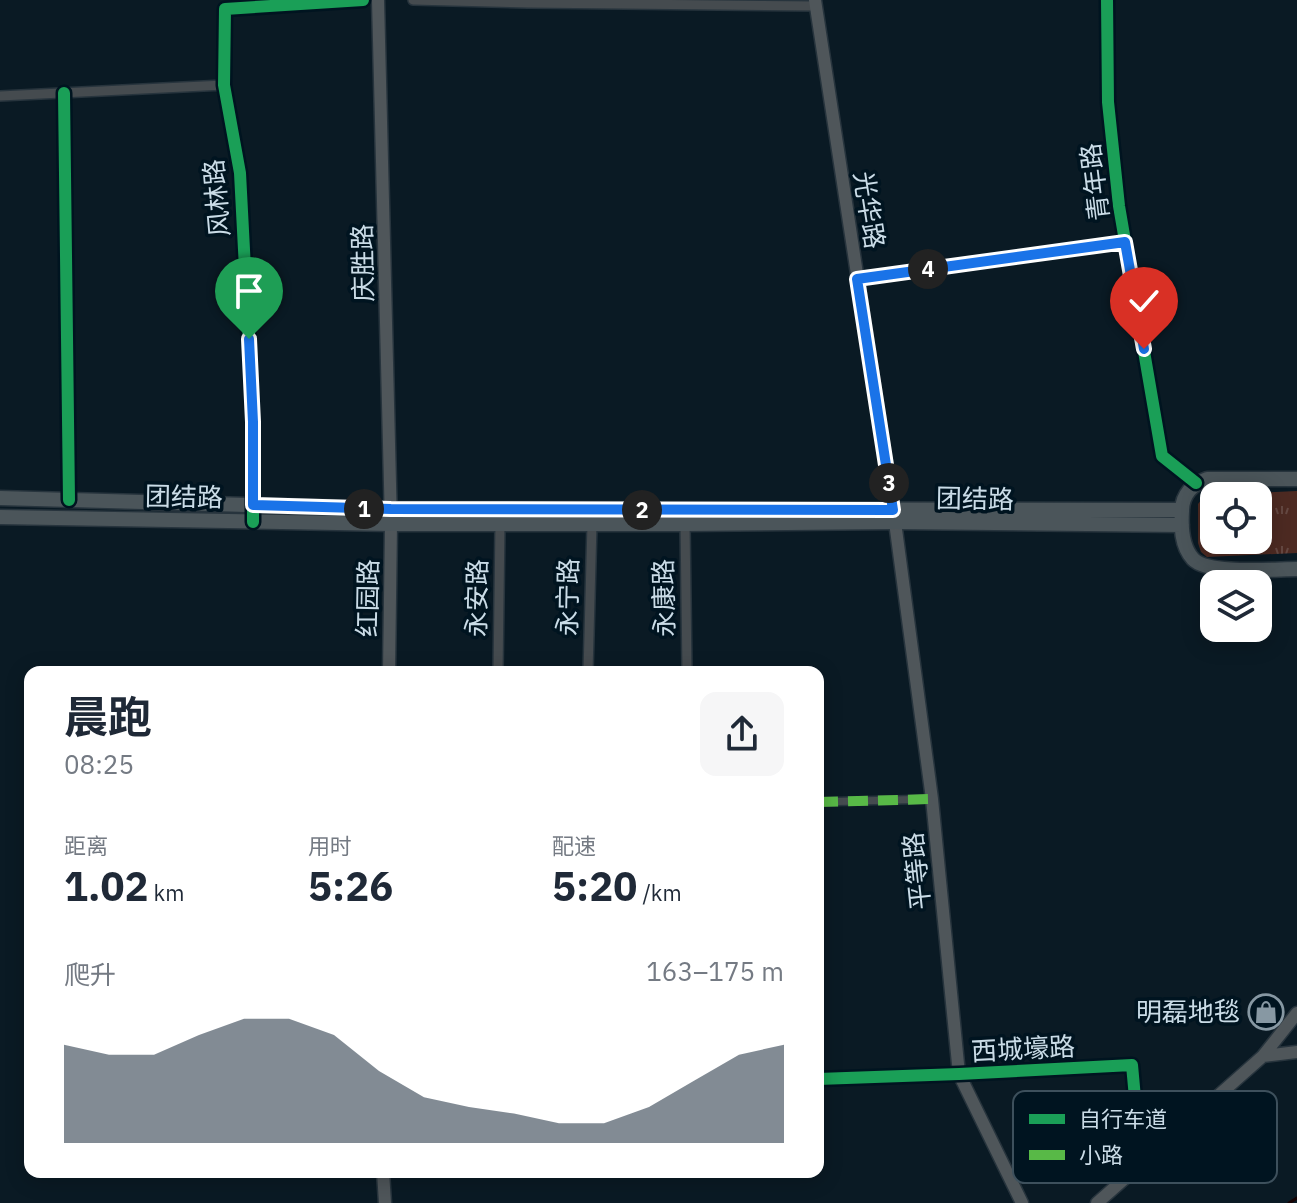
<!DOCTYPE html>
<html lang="zh">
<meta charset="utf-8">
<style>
:root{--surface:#fff;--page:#f6f6f7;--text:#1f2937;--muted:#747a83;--accent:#4e5b68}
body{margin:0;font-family:"IBM Plex Sans","Noto Sans SC",sans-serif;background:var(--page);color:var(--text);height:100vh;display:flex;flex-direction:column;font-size:30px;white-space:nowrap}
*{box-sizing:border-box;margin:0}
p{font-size:26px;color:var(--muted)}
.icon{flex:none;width:44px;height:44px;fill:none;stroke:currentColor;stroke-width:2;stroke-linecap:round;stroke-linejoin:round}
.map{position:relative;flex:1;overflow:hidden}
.drawer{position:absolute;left:24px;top:666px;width:800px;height:512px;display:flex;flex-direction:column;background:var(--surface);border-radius:16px;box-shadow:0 4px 20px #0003}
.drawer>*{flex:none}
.controls{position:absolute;left:1200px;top:482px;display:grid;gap:16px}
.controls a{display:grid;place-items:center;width:72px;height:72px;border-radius:16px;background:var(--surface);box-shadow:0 4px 20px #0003;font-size:40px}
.pin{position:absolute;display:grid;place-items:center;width:68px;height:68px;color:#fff;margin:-82px -34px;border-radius:50% 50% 50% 0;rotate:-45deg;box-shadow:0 0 8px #0007}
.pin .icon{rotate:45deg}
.km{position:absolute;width:40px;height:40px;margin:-20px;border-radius:50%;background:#222;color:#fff;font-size:22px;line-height:40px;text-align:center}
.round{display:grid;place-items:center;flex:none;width:84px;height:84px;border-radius:16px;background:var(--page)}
.head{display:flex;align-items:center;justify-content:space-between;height:136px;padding:0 40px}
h1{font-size:44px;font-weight:700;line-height:60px}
.metrics{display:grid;grid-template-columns:repeat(3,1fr);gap:12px;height:136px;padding:8px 40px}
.metrics div{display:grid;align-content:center}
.metrics b{font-size:40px;font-weight:700}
.metrics small{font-size:22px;font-weight:400}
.metrics p{font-size:22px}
.chart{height:224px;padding:16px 40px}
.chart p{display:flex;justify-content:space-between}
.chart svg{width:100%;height:144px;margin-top:8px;fill:var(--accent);opacity:.7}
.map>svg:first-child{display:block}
.grass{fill:url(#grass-tufts);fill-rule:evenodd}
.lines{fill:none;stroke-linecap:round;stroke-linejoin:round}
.stream{stroke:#160203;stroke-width:3}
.pedestrian-casing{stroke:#27343d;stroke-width:10}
.minor-casing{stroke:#27343d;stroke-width:12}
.secondary-casing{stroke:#27343d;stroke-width:15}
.primary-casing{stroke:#27343d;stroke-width:17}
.pedestrian{stroke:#454b4f;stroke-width:7}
.minor{stroke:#454b4f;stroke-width:9}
.secondary{stroke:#4f565a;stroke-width:12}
.primary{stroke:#4b555a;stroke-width:14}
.quiet{stroke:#58b947;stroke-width:10;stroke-dasharray:20 10;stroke-linecap:butt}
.cycleway-casing{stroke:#001420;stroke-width:17}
.cycleway{stroke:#1a9f57;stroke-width:12}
.route-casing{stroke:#fff;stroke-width:16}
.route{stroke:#1a73e8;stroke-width:10}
.labels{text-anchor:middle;stroke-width:7;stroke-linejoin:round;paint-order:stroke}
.street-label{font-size:26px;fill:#cadce7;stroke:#001420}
.poi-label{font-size:26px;fill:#cadce7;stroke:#001420;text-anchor:end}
.key{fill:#001420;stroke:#3d505c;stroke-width:2}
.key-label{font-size:22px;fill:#cadce7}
</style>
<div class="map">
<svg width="1297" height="1203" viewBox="0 0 1297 1203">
<defs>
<pattern id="grass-tufts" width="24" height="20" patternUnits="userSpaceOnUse" patternTransform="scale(2)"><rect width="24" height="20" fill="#4d2a22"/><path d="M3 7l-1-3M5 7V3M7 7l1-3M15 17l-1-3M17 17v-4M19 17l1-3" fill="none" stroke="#654842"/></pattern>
</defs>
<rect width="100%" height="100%" fill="#0a1a24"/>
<path class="grass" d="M1297,491V553L1207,557L1201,552L1198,543V504L1205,495ZM1214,496H1258V540H1214Z"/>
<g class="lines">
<path class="stream" d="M1289,1203L1297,1198"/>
<defs>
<path id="pedestrian" d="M818,802L932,799"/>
<path id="minor" d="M413,0L528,3L816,6
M1107,0L1108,102L1119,206L1162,456L1196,483
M64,93L69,500
M0,96L224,85
M857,279L1125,242
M253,522V422L240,173L224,85L225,9L363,0
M685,524L687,672
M498,672L500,524
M588,672L592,524
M818,1079L959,1074L1132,1065L1141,1164"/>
<path id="secondary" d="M378,0L391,524L389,672
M815,0L895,522L932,799L959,1074L1022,1203
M1263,1056L1297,1052
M383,1172L385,1203
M1097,1203L1263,1056L1297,1013"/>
<path id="primary" d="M1297,479H1207C1193,484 1182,494 1182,511C1181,526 1181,546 1193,559C1208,575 1274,569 1297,569
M0,498L391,509L1182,510
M0,517L391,524H685L895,522L1182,525"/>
</defs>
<use href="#pedestrian" class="pedestrian-casing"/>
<use href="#minor" class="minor-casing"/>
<use href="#secondary" class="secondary-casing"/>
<use href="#primary" class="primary-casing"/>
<use href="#pedestrian" class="pedestrian"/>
<use href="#minor" class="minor"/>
<use href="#secondary" class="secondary"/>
<use href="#primary" class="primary"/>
<path class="quiet" d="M818,802L932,799"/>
<defs>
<path id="cycleway" d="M1107,0L1108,102L1119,206L1162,456L1196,483
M64,93L69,500
M253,522V422L240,173L224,85L225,9L363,0
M818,1079L959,1074L1132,1065L1141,1164"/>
</defs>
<use href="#cycleway" class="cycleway-casing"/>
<use href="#cycleway" class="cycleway"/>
</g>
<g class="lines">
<defs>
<path id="route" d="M249,339L253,422V505L391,509L893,510L857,279L1125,242L1144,349"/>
</defs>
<use href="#route" class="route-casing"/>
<use href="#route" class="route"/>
</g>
<defs>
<symbol id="shop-ring" viewBox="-11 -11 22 22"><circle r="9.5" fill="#001420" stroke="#8798a3" stroke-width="1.5"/><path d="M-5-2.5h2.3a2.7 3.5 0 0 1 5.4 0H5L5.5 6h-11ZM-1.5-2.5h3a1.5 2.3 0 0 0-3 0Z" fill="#8798a3"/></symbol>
</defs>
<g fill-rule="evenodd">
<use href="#shop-ring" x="1246" y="992" width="40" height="40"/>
</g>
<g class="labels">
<g class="street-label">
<text transform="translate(1095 182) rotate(-97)" y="9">青年路</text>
<text transform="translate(217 198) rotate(-95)" y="9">风林路</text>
<text transform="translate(869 210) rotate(81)" y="9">光华路</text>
<text transform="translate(363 263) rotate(-91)" y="9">庆胜路</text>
<text transform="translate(184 497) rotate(1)" y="9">团结路</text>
<text transform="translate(975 499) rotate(1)" y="9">团结路</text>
<text transform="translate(568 597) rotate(-89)" y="9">永宁路</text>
<text transform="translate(368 598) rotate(-89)" y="9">红园路</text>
<text transform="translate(477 598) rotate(-89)" y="9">永安路</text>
<text transform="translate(664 598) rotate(-91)" y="9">永康路</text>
<text transform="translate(917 871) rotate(-96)" y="9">平等路</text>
<text transform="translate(1023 1049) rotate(-3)" y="9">西城壕路</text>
</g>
<g class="poi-label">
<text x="1240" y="1021">明磊地毯</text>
</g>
</g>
<rect x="1013" y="1091" width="264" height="92" rx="12" class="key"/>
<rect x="1029" y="1114" width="36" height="10" fill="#1a9f57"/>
<rect x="1029" y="1150" width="36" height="10" fill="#58b947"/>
<g class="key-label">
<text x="1079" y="1127">自行车道</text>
<text x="1079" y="1163">小路</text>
</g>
</svg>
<div class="controls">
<a><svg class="icon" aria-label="locate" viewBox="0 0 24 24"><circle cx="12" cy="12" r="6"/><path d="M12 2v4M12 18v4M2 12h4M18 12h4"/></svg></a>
<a><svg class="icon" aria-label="layers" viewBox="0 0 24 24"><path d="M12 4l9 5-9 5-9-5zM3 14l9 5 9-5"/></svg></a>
</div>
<div class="pin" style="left:249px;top:339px;background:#1e9e55"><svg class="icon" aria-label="arrive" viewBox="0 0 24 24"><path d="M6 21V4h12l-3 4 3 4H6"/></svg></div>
<div class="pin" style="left:1144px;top:349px;background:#d93025"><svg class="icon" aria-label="check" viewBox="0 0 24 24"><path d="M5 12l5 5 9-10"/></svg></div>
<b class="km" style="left:364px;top:509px">1</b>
<b class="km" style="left:642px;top:510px">2</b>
<b class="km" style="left:889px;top:483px">3</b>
<b class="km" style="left:928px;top:269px">4</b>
<section class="drawer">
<div class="head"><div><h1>晨跑</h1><p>08:25</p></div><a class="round"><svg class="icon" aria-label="share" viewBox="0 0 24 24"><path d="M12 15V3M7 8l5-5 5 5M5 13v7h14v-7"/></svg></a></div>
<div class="metrics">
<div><p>距离</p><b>1.02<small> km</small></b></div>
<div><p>用时</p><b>5:26</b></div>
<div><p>配速</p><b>5:20<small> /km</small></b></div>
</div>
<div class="chart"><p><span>爬升</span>163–175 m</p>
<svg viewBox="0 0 160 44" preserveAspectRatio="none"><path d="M0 44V14L10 17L20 17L30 11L40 6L50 6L60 11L70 22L80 30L90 33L100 35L110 38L120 38L130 33L140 25L150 17L160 14V44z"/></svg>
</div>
</section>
</div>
